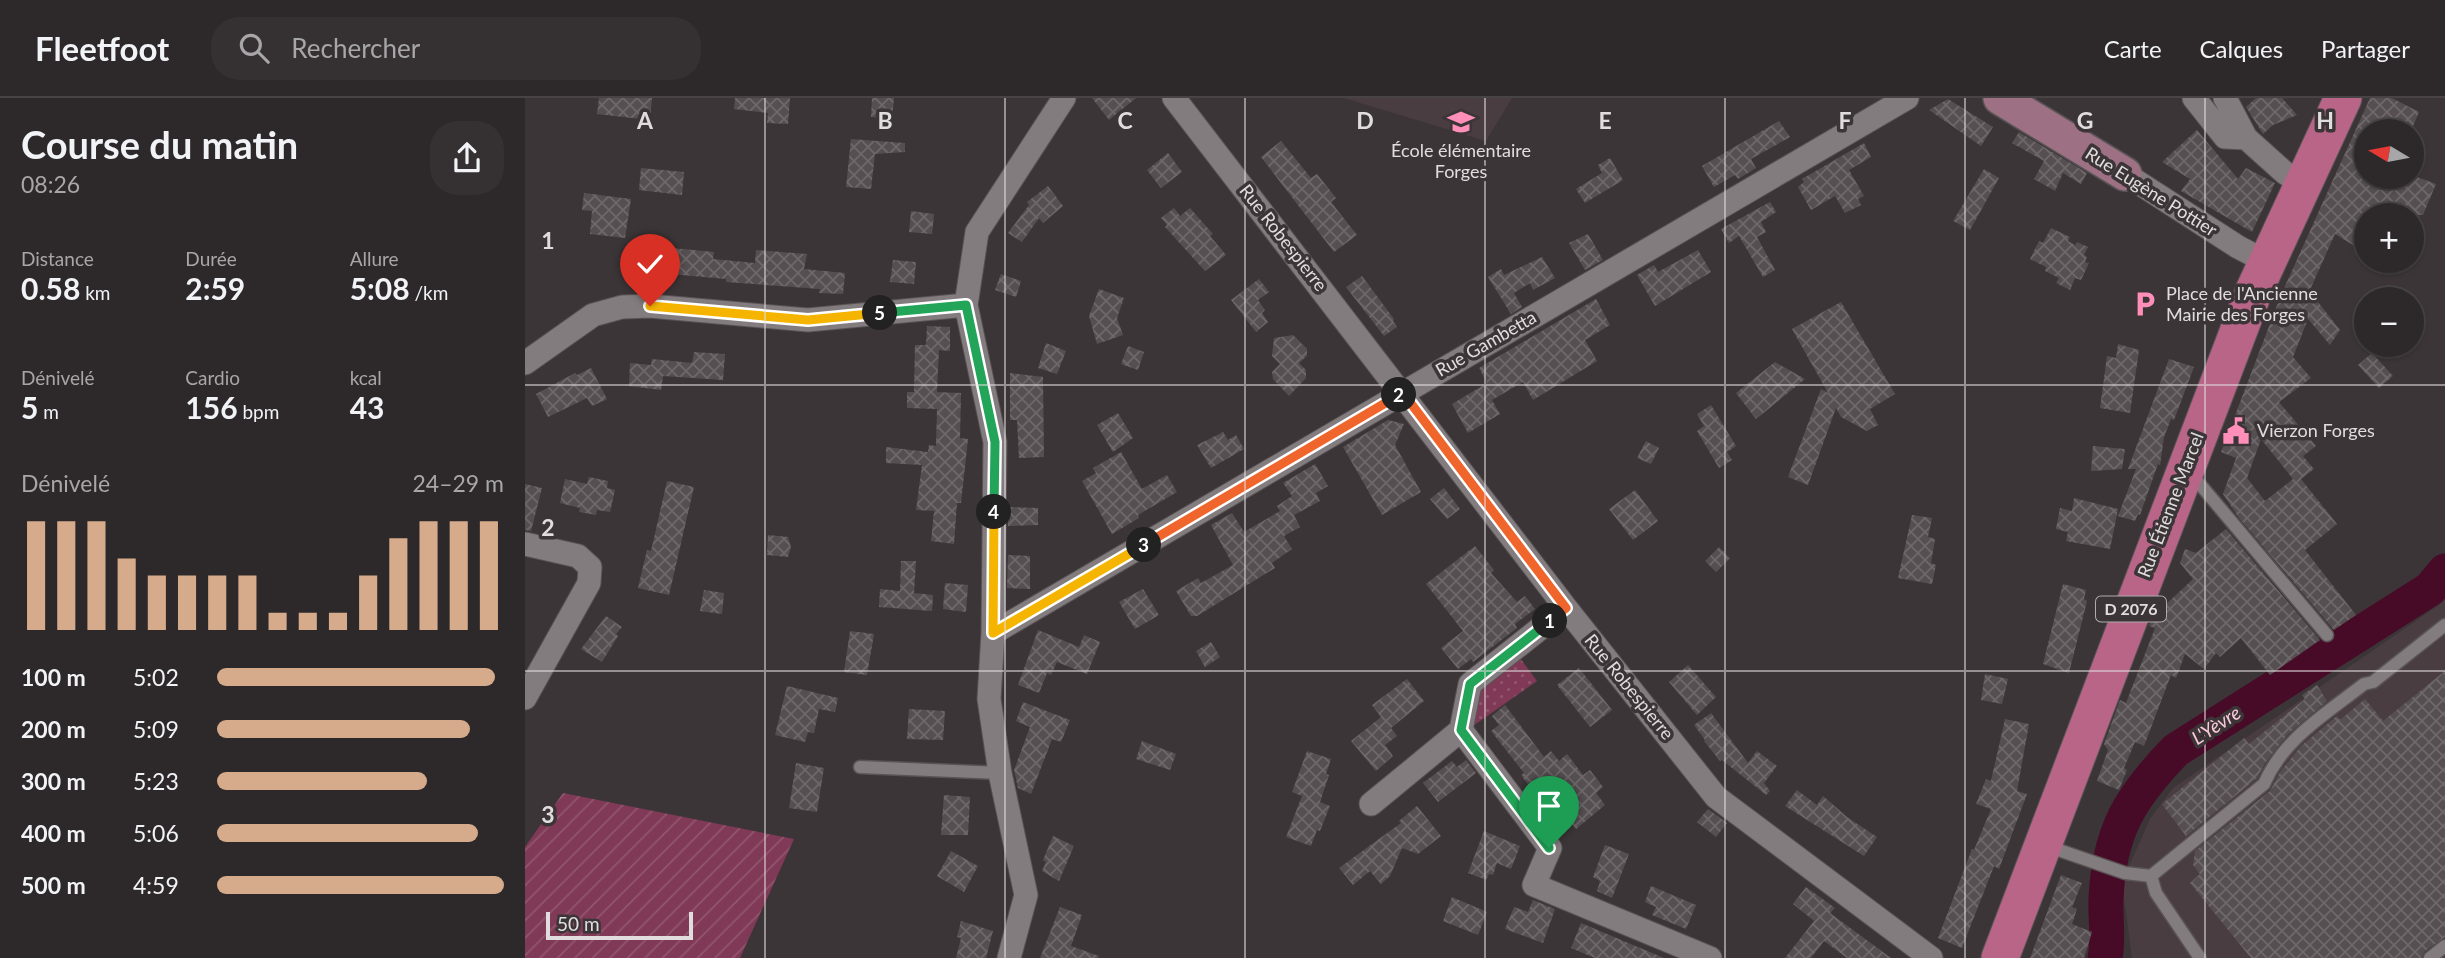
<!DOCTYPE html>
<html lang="fr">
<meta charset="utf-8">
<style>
:root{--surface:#2d2829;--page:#353031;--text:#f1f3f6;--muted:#a7a6a8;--line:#484446;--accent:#d6ab8b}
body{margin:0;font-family:Lato,sans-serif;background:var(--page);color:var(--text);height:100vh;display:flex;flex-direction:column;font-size:26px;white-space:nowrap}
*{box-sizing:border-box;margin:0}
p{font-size:23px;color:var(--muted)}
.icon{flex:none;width:38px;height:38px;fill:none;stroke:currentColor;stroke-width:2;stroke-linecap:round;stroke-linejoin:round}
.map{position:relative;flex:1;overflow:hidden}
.details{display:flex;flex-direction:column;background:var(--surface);width:525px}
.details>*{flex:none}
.needle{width:46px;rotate:280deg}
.fabs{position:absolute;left:1829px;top:21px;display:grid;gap:14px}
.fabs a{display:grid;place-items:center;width:70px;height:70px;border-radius:50%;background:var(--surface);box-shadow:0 2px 5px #0004,0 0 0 2px var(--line);font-size:35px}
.scale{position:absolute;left:21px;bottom:18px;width:147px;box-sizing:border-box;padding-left:7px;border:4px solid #e1dddf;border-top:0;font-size:19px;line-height:24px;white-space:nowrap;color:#e1dddf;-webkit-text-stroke:5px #3c3537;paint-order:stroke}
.pin{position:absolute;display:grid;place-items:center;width:60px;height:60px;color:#fff;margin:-72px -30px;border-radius:50% 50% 50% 0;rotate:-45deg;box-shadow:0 0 7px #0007}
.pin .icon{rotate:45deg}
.km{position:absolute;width:35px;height:35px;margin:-18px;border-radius:50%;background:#222;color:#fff;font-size:19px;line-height:35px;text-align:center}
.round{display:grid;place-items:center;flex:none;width:74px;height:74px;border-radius:28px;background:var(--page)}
.overview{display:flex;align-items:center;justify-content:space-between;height:119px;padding:0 21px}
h1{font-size:38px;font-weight:700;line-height:52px}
.stats{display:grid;grid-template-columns:repeat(3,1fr);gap:10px;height:119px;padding:7px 21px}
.stats div{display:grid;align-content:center}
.stats b{font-size:30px;font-weight:700}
.stats small{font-size:19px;font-weight:400}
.stats p{font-size:19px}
.chart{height:196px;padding:14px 21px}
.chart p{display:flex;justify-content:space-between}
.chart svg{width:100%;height:126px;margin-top:7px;stroke:var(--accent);stroke-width:6}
ul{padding:0 21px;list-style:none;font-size:23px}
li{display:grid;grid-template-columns:112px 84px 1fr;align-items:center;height:52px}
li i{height:18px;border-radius:9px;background:var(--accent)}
header{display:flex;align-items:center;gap:42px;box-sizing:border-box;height:98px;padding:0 35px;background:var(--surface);border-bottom:2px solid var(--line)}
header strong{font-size:33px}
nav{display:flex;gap:38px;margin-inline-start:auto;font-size:24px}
.search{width:490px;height:63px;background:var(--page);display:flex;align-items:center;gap:18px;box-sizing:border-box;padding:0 24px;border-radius:28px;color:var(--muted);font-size:26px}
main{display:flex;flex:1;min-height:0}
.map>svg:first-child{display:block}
.built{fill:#4a3d42}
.grass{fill:url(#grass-dots)}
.garden{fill:url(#garden-furrows)}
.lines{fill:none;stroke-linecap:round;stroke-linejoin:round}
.river{stroke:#470b28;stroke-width:35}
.building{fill:url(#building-cross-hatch);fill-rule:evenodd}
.lane-casing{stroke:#585355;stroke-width:15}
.street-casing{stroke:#585355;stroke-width:25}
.secondary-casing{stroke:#585355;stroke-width:36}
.primary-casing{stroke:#585355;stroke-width:39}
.lane{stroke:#837c7e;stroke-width:12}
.street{stroke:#837c7e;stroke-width:23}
.secondary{stroke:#9d7183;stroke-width:33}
.primary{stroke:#b86588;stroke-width:37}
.split-1-casing{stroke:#fff;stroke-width:14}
.split-2-casing{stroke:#fff;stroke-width:14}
.split-3-casing{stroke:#fff;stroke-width:14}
.split-4-casing{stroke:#fff;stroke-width:14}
.split-5-casing{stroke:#fff;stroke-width:14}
.split-6-casing{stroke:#fff;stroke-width:14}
.split-1{stroke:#22a559;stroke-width:9}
.split-2{stroke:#f0652b;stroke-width:9}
.split-3{stroke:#f0652b;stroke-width:9}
.split-4{stroke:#f5b400;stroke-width:9}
.split-5{stroke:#22a559;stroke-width:9}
.split-6{stroke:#f5b400;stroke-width:9}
.grid{fill:none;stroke:#e1dddf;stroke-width:2;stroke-opacity:0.55}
.labels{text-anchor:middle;stroke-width:7;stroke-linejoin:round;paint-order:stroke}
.shield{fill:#3c3537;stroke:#b0abad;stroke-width:2}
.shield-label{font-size:16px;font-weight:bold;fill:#e1dddf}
.poi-label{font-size:18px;fill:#e1dddf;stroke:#3c3537;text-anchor:start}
.street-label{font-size:18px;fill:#e1dddf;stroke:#3c3537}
.water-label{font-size:19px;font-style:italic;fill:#fbcada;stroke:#3c3537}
.grid-label{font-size:23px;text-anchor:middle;font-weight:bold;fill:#e1dddf;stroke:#3c3537;stroke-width:7;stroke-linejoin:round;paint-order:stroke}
</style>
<header>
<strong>Fleetfoot</strong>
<div class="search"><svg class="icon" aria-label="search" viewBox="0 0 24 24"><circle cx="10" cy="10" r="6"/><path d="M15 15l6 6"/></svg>Rechercher</div>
<nav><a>Carte</a><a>Calques</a><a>Partager</a></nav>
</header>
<main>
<section class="details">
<div class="overview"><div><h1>Course du matin</h1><p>08:26</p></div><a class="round"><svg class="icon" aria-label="share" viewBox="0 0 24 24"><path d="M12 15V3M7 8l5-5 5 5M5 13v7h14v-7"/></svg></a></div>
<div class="stats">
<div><p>Distance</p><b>0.58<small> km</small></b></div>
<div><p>Durée</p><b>2:59</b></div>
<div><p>Allure</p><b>5:08<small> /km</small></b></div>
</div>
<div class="stats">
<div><p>Dénivelé</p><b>5<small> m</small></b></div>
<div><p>Cardio</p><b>156<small> bpm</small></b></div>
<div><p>kcal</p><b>43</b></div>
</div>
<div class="chart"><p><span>Dénivelé</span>24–29 m</p>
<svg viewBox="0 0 160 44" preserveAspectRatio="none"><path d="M5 44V6M15 44V6M25 44V6M35 44V19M45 44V25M55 44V25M65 44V25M75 44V25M85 44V38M95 44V38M105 44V38M115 44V25M125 44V12M135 44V6M145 44V6M155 44V6"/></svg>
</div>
<ul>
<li><b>100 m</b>5:02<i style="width:97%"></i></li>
<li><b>200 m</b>5:09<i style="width:88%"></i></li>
<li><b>300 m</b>5:23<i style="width:73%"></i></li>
<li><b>400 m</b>5:06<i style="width:91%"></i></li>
<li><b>500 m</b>4:59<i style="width:100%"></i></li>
</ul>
</section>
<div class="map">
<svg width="1920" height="860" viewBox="0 0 1920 860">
<defs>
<pattern id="grass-dots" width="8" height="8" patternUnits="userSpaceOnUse" patternTransform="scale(1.75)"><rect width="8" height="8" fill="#803956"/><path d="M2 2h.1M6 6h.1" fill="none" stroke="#92556e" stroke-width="1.8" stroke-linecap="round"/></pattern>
<pattern id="garden-furrows" width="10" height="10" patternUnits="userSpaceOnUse" patternTransform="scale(1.75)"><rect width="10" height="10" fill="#803956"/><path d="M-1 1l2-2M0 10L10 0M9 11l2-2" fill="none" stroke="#92556e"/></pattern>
<pattern id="building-cross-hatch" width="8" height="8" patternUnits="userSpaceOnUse" patternTransform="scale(1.75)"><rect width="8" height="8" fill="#564f51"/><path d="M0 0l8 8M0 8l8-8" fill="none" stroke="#6e686a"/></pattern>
</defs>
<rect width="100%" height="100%" fill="#3c3537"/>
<path class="built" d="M819,0H987L961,43Z
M1920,500V860H1607L1597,784L1625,721L1648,690L1914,507Z"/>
<path class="grass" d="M992,556L1012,583L945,630L948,592Z"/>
<path class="garden" d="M38,695L269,741L215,860H0V749Z"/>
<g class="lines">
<path class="river" d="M1580,860C1584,840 1580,820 1581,800C1584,734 1605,699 1651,652L1905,491L1920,473"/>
</g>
<path class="building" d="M74,0H127L125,22L72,16Z
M210,0H265L263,26L242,25L243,15L209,11Z
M347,0H369L367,21L346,19Z
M567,0H611L584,22Z
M1731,0H1757L1772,17L1748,27L1738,36L1721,9Z
M1845,0H1867L1894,14L1886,33L1871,28L1868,33H1841V79L1865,90L1869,79H1892L1911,86L1898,117H1841V155L1810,136L1784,194L1794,201L1793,204L1815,232L1805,247L1783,221L1768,259L1786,280L1754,304L1791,348L1778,358L1789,371L1776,381L1812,426L1780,452L1831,517L1809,532L1714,420L1698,396L1711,360L1696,354L1756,197ZM1736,341L1768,381L1740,403L1722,380Z
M1423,1L1468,29L1456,48L1404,12Z
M1254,23L1265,39L1226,61L1231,70L1213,81L1210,77L1189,89L1177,68Z
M1672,32L1713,81L1721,70L1750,85L1727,134L1656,93L1665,81L1637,64Z
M1494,34L1562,75L1556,86L1538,75L1530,93L1509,81L1519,63L1487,45Z
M326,41L380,45V54L350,56L346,91L321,89Z
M756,43L786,80L792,76L811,100L806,104L832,137L809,154L736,59Z
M1339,45L1346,59L1324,72L1339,98L1333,101L1336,107L1320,115L1310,98L1286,112L1273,89L1279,84L1277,81Z
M643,55L657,74L636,90L622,72Z
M1085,60L1098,82L1060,105L1051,91L1077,75L1073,67Z
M116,70L159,74L157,97L114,92Z
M1459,71L1474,80L1445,132L1428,123Z
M523,88L538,108L518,125L514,120L497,144L483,135L504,107L502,104Z
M59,95L106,101L100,140L65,136L67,113L57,112Z
M1245,104L1251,114L1236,124L1241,134L1232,139L1250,172L1238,179L1214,138L1204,145L1196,131Z
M649,110L655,118L665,110L688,136L685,138L701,157L680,173L640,129L642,127L636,120Z
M386,113L409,116L407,136L384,134Z
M1526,130L1545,139L1543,143L1550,147L1548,151L1552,144L1563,149L1559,157L1562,159L1560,164L1564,165L1556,182L1550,180L1545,192L1531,185L1534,180L1520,173L1521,169L1505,161L1514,143L1518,145Z
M1063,136L1078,162L1060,172L1044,145Z
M116,147L189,154L188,161L230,165L231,152L282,156L279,171L320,175L318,196L294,195L295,191L201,184V181L112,173Z
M1173,152L1186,174L1130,208L1112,177L1129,167L1133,174Z
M1017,159L1030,180L1008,192L1005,185L989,195L997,209L986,216L963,179L976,171L979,177Z
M368,162L391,164L389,186L365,184Z
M476,176L496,183L491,199L470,192Z
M837,178L869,221L868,223L872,229L859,238L821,189Z
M734,181L744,194L733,202L740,212L737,215L743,224L731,234L706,202Z
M574,191L599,200L592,220L598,237L572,246L564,218Z
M1071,201L1085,227L1060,242L1072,263L1008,302L998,284L967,302L975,316L943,335L927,306L962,285L954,270Z
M1316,204L1370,296L1345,311L1353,327L1342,333L1316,319L1311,310L1283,387L1263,379L1296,291L1303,295L1267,231Z
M402,228L425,229V253L414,252L412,294L436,295L435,340L443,341L436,405H432L429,446L406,443L409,413L391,412L397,367L361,365V349L403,354L404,347L411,348L412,311L382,310V294H389L390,247H401Z
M768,237L782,251V258L774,265L781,272V280L764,298L748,281L747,274L755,266L747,258L749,240Z
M521,245L541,253L532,276L513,270Z
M1593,246L1614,252L1605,315L1575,310L1582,258L1591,260Z
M603,248L619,254L613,272L596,266Z
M169,254L200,256L198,282L138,278L136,292L104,288L105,265L126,267L127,261L167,265Z
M1847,255L1868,278L1854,290L1833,267Z
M1644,261L1669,269L1649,322L1646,321L1639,339L1635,367L1633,366L1615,417L1613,416L1610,423L1593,418L1611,371H1603Z
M1250,264L1280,281L1231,321L1211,295Z
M66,270L82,301L67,308L62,300L23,319L11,296L50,275L52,277Z
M485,275L518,279L519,359L494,360L492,322H485Z
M1186,307L1211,348L1202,354L1207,362L1194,370L1172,333L1179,328L1172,316Z
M593,315L608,340L588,354L572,327Z
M863,322L879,326L870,347L896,394L857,417L818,349Z
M698,334L703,342L711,337L719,351L686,370L672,347Z
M1121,343L1134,350L1126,366L1112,360Z
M1568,348L1600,351L1597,371L1566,373Z
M596,354L617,391L642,377L652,394L613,417L614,420L587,436L557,383L571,375L568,370Z
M790,366L803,388L791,395L795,403L769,417L775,429L759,438L767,451L747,465L750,470L672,518H666L651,493L673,480L676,485L708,467L686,427L707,415L719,434L755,413L752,408L767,398L758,385Z
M64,379L83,383L82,390L90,392L85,414L72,412L71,417L54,414L55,410L35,405L40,381L62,386Z
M142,383L169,389L144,497L113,490L122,452L126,453Z
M0,386L17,390L6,433L0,432Z
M919,390L935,411L922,421L905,401Z
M1110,392L1133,423L1108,442L1084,411Z
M1549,400L1593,411L1585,451L1541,443L1543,434L1531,431L1535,410L1547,413Z
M483,409L513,410V427L483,428Z
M1387,417L1407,420L1403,439L1410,441L1406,465L1411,467L1407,486L1373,480Z
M1701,431L1795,542L1745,577L1716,540L1695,559L1691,555L1679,571L1660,556L1651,580L1646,577L1619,648L1610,644L1599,670L1602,672L1594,692L1572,683L1583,652L1579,646L1595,602L1601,605L1630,530L1624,528L1632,506L1637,510L1668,481L1655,465L1660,451L1671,455Z
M243,437L263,439L266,449L263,459L242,457Z
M950,448L969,472L966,475L992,504L1000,498L1010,511L990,526L992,530L948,564L946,561L933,571L916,550L938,533L901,486Z
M1194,449L1205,460L1191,474L1180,463Z
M483,457L505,458V491L482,490Z
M376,463H391L389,495L408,497L407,513L354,509L355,491L375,493Z
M420,485L443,487L441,514L418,511Z
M1538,486L1561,492L1559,501L1562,503L1544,575L1518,566Z
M618,491L634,517L610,531L594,504Z
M179,492L199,495L197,516L175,513Z
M81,518L97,529L91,536L93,538L77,564L56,551Z
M513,532L554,549L559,537L575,544L562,576L532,564L526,577L522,575L514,595L493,587Z
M325,533L349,536L342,577L319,574Z
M686,544L695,559L680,569L671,553Z
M1163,567L1191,599L1172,617L1144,584Z
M1054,570L1087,612L1065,629L1032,587Z
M1920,573V839L1900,853L1896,860H1726L1665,785L1675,776L1668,767L1670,753L1745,693L1755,674L1776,648L1812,618L1815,622L1840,601L1858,623Z
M1460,576L1483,581L1477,606L1456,602Z
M882,581L899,603L866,630L872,638L860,647L868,658L851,673L826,643L856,619L847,607Z
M1792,587L1802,603L1763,636L1740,665L1732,680L1661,738L1637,706L1719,640L1724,646L1780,601L1777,597Z
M262,588L313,600L310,614L294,611L289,635L283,634L280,644L250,637Z
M498,604L545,622L536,644L527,641L506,696L493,690L489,672L505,629L491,623Z
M980,607L1019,659L1026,653L1034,663L1042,656L1058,677L1065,672L1078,689L1071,695L1080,707L1051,731L1019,690L1010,696L996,677L999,675L966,633L974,627L967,618Z
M384,611L420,613L418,642L382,641Z
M1186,615L1223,665L1232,653L1252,668L1239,685L1245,693L1241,697L1197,662L1195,663L1179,643L1180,642L1169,627Z
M1480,621L1504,626L1492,693L1502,696L1474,771L1469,768L1437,850L1413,840L1447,751L1449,752L1466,711L1451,706L1461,681L1466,683Z
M617,643L651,656L645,672L611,661Z
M782,653L806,661L801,676L804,677L795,704L805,708L795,733L792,732L786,748L761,739L777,698L767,694Z
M941,662L951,675L913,704L898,685L927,663L932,669Z
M271,665L299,670L292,714L264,710Z
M1272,692L1292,707L1298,698L1322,719L1352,739L1339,758L1260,708Z
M419,697L445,699L443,737H416Z
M892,708L916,738L893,756L877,750L865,778L856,786L845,773L828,787L814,770L876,725L874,723Z
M1183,711L1202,725L1191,739L1172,724Z
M959,733L995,748L986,771L972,765L968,777L964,776L961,782L943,775Z
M528,738L549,748L534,783L517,773L521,764L518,762Z
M1080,747L1104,756L1087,800L1072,793L1075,783L1068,779Z
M426,753L453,768L439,794L412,778Z
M1536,777L1557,785L1547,809L1552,811L1547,826L1567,834L1559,860H1505Z
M1126,788L1171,807L1161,831L1127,817L1131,809L1120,804Z
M1281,789L1310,810L1305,815L1366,860H1322L1299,843L1286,860H1260L1289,823L1268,806Z
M927,799L962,814L953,837L918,823Z
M1008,802L1030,811L1018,845L980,831L989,809L1003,814Z
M535,809L557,817L546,848L574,858L573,860H515Z
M436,823L468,833L461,860H431L436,840L432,839Z
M1056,825L1139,860H1070L1046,850Z"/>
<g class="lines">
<defs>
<path id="lane" d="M1660,380L1673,384L1802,537
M335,669L475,675
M1522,748L1600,775L1626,778L1739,686C1759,640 1801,616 1839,586L1848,584L1920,527
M1626,778L1631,795L1675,860
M1905,860L1920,848"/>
<path id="street" d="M649,0L1041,510L1191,699L1406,860
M1669,0L1700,39L1721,40
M1700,0L1721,40L1760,75L1779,86
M1600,76L1713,149L1742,164
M0,265L68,217L97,209L125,208L283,222L441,207
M0,446L53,458L65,469L64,485L0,600
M1041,510L945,586L936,632L1025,750L1009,787L1185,860
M468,535L1382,0
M846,706L936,632
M484,860L501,797L475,675L464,601L468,535L470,344L441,207L452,134L539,0"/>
<path id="secondary" d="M1475,0L1600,76"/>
<path id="primary" d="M1475,860L1728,195L1818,0"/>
</defs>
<use href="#lane" class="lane-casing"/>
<use href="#street" class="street-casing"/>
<use href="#secondary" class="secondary-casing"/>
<use href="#primary" class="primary-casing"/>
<use href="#lane" class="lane"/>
<use href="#street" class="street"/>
<use href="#secondary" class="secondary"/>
<use href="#primary" class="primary"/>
</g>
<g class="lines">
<defs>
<path id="split-1" d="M1024,750L936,632L945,586L1025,523"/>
<path id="split-2" d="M874,297L878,295L1041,510L1025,523"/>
<path id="split-3" d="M619,447L874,297"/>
<path id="split-4" d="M469,414L468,535L619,447"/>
<path id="split-5" d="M355,215L441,207L470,344L469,414"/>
<path id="split-6" d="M125,208L283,222L355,215"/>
</defs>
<use href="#split-1" class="split-1-casing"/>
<use href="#split-2" class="split-2-casing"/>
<use href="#split-3" class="split-3-casing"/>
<use href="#split-4" class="split-4-casing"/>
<use href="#split-5" class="split-5-casing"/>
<use href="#split-6" class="split-6-casing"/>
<use href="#split-1" class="split-1"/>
<use href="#split-2" class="split-2"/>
<use href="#split-3" class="split-3"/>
<use href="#split-4" class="split-4"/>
<use href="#split-5" class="split-5"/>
<use href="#split-6" class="split-6"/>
</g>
<path class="grid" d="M240,0V860M480,0V860M720,0V860M960,0V860M1200,0V860M1440,0V860M1680,0V860M0,287H1920M0,573H1920"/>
<defs>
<symbol id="school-bare" viewBox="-9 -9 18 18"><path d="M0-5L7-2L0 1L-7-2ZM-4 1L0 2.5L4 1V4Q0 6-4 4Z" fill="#ff8eb9" stroke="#3c3537" stroke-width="2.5" paint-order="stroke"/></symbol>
<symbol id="parking-bare" viewBox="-9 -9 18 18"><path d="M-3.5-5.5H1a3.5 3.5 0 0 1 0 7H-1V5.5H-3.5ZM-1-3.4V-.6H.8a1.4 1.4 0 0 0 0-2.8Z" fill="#ff8eb9" stroke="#3c3537" stroke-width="2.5" paint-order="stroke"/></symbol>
<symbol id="civic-bare" viewBox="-9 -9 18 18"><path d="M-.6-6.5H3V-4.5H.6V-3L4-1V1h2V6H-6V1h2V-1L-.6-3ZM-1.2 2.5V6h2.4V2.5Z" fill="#ff8eb9" stroke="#3c3537" stroke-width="2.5" paint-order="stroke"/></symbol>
</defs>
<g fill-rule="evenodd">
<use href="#school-bare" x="917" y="5" width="38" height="38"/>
<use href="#parking-bare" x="1601" y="187" width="38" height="38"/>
<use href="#civic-bare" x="1692" y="314" width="38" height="38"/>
</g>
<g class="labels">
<rect class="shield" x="1571" y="498.5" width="70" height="25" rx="5"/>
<g class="shield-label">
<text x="1606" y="517">D 2076</text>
</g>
<g class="poi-label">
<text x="936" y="59" text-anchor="middle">École élémentaire<tspan x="936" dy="21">Forges</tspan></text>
<text x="1641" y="202">Place de l'Ancienne<tspan x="1641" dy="21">Mairie des Forges</tspan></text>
<text x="1732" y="339">Vierzon Forges</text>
</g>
<g class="street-label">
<text transform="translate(1626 94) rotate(32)" y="6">Rue Eugène Pottier</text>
<text transform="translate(758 140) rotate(52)" y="6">Rue Robespierre</text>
<text transform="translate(961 246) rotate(-30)" y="6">Rue Gambetta</text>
<text transform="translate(1646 407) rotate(-69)" y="6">Rue Étienne Marcel</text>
<text transform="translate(1104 589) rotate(51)" y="6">Rue Robespierre</text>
</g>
<g class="water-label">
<text transform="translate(1691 627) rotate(-33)" y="7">L'Yèvre</text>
</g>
</g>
<g class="grid-label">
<text x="120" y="31">A</text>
<text x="360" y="31">B</text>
<text x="600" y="31">C</text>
<text x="840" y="31">D</text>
<text x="1080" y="31">E</text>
<text x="1320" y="31">F</text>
<text x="1560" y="31">G</text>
<text x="1800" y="31">H</text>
<text x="23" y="151">1</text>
<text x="23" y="438">2</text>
<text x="23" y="725">3</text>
</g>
</svg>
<div class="fabs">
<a><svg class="needle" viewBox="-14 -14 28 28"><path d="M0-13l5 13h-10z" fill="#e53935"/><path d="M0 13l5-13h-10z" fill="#a7a6a8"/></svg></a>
<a>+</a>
<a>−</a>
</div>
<div class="scale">50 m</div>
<div class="pin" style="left:1024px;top:750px;background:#1e9e55"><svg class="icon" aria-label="arrive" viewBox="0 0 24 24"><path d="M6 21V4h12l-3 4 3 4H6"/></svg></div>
<div class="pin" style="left:125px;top:208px;background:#d93025"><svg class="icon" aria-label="check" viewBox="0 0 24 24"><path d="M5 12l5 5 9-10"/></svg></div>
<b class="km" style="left:1025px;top:523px">1</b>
<b class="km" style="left:874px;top:297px">2</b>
<b class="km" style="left:619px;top:447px">3</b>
<b class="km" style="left:469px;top:414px">4</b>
<b class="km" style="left:355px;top:215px">5</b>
</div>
</main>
